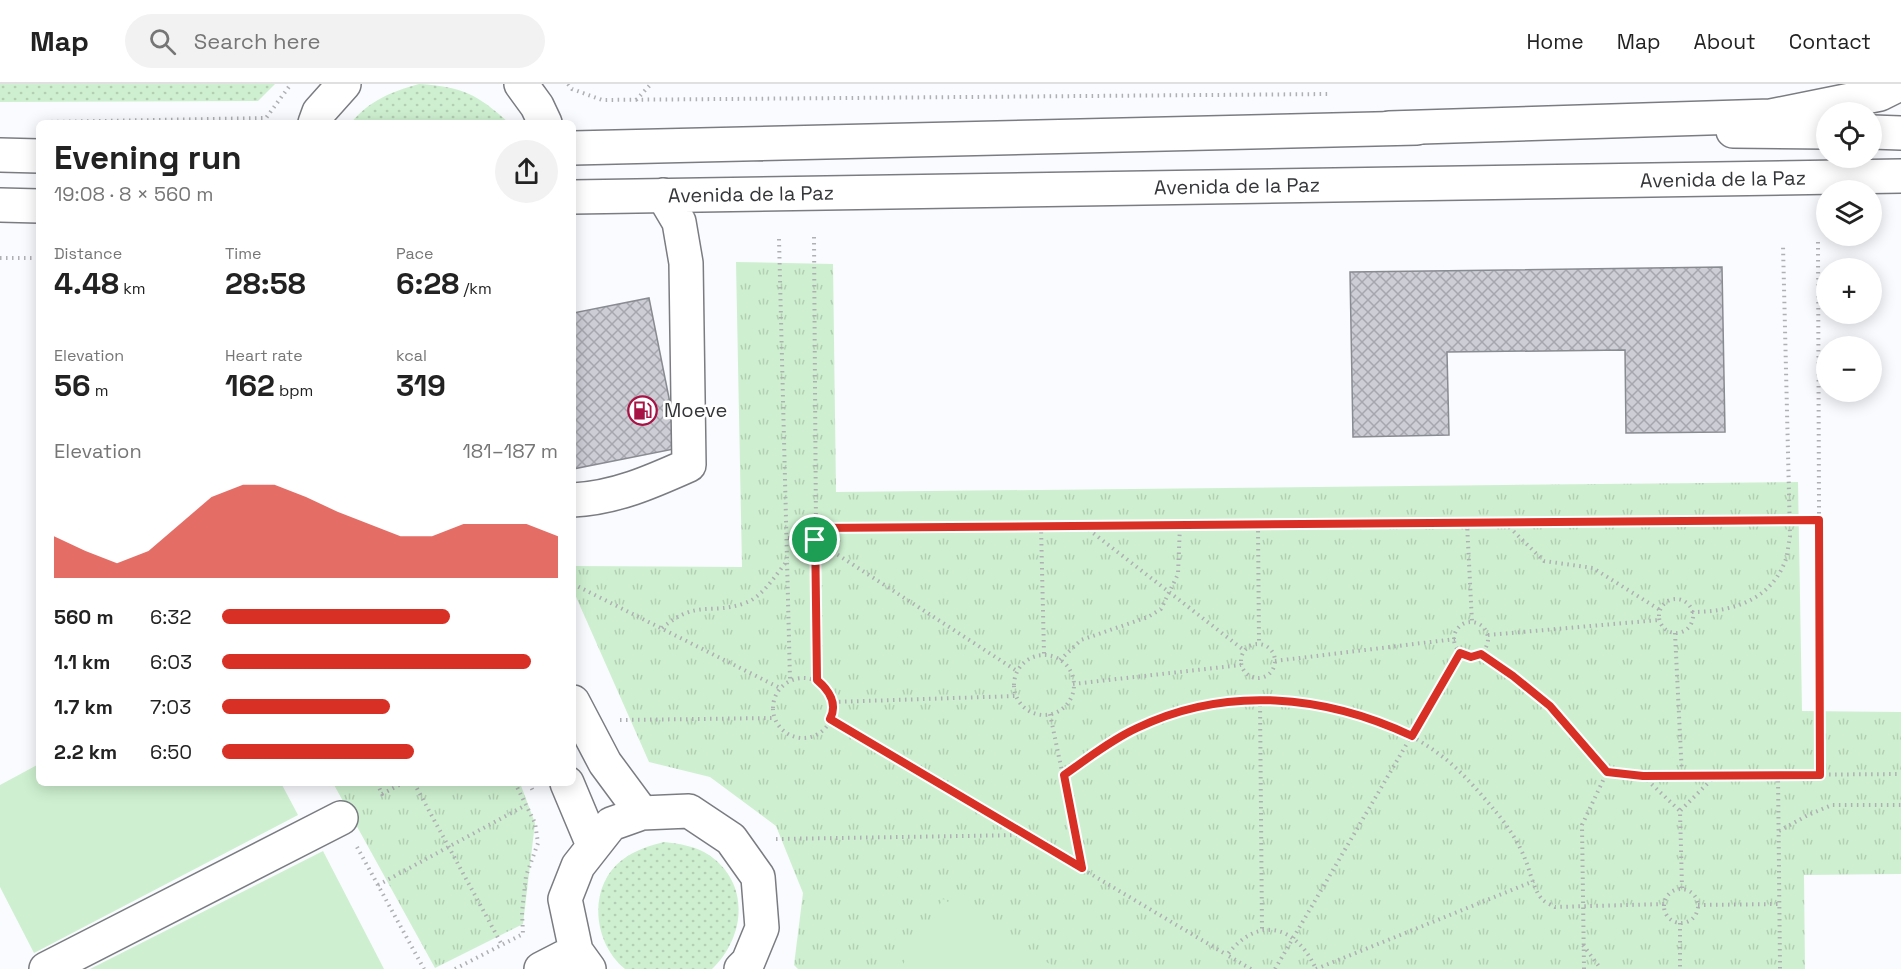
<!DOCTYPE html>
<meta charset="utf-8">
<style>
:root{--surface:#fff;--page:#f2f2f2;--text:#222;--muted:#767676;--line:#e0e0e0;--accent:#d93025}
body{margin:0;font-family:"Space Grotesk",sans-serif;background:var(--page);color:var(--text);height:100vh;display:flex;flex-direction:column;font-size:22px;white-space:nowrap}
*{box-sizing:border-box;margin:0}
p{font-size:20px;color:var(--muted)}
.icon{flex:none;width:33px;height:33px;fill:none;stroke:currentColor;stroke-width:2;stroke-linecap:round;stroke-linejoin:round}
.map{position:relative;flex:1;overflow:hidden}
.sheet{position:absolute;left:36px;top:36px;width:540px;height:666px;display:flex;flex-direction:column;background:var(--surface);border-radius:9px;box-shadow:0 3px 15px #0003}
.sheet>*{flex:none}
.fabs{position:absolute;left:1816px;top:18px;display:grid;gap:12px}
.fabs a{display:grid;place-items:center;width:66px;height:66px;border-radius:50%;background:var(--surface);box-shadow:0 3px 15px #0003;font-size:30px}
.pin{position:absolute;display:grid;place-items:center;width:51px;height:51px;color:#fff;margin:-26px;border:3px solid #fff;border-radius:50%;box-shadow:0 2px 6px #0007}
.round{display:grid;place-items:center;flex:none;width:63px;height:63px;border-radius:32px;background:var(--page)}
.head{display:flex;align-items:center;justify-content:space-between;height:102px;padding:0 18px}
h1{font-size:33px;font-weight:700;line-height:45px}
.metrics{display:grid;grid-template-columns:repeat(3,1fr);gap:9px;height:102px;padding:6px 18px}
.metrics div{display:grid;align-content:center}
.metrics b{font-size:30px;font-weight:700}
.metrics small{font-size:16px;font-weight:400}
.metrics p{font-size:16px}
.chart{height:168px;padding:12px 18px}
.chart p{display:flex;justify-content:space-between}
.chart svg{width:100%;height:108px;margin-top:6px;fill:var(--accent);opacity:.7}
ul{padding:0 18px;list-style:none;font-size:20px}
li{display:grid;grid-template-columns:96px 72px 1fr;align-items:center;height:45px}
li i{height:15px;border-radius:8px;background:var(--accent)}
header{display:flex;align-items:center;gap:36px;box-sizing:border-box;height:84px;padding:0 30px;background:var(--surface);border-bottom:2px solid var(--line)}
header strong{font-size:28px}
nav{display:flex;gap:33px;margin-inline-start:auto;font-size:21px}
.search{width:420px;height:54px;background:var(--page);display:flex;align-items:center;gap:15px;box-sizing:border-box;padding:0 21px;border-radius:33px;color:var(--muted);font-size:22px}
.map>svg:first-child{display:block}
.grass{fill:url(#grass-dots)}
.park{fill:url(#park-tufts)}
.pitch{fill:#cef0d0}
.building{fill:url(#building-cross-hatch);stroke:#898b92;stroke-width:1.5}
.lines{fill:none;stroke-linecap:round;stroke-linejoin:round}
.minor-casing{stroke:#7a7c82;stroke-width:36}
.highway-casing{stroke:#7a7c82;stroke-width:36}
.path{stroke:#afb0b3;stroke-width:4;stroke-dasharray:1.5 4.5;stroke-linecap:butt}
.minor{stroke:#fff;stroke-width:33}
.highway{stroke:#fff;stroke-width:33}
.route-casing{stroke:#fff;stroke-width:12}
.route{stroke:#d93025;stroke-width:8}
.labels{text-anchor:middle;stroke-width:5;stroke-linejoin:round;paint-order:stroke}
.street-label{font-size:20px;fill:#353639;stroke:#fff}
.poi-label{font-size:20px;fill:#353639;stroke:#fff;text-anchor:start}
</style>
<header>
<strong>Map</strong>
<div class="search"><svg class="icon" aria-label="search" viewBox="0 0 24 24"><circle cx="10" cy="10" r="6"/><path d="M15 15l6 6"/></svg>Search here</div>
<nav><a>Home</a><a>Map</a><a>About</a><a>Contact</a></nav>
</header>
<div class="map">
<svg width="1901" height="885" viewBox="0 0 1901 885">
<defs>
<pattern id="grass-dots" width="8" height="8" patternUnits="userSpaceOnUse" patternTransform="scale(1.5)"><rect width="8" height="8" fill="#cef0d0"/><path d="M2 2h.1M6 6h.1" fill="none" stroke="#b2ceb3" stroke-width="1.8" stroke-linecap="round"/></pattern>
<pattern id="park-tufts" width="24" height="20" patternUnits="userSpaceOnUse" patternTransform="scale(1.5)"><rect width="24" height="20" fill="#cef0d0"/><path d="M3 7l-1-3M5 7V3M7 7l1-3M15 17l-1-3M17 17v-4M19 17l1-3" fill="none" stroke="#b2ceb3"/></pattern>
<pattern id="building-cross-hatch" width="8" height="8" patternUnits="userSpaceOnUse" patternTransform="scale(1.5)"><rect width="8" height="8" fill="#cccdd5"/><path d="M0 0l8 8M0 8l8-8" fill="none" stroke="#a6a7ae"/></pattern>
</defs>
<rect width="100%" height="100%" fill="#fafbfe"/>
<path class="grass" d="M0,0H275L258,17L0,18Z
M419,0C463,3 477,10 509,39H351C370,16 391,8 419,0Z
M664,758C680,760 696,762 709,771C751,800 745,853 712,885H625C593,859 587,803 622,776C635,766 649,762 664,758Z"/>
<path class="park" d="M736,178L833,180L836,408L1798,398L1802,627L1901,628V790L1804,791L1805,885H798L794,881L803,809L776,742L710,693L649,678L573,506V482L742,483Z
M333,699H520L535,739L523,840L435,884Z"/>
<path class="pitch" d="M39,680V699H281L298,731L34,869L0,803V701Z
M323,767L384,885H90Z
M943,815L1058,885H900Z"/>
<path class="building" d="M1722,183L1725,348L1626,349L1625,266L1447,268L1449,351L1353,353L1350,188Z
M649,214L679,364L573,385V229Z"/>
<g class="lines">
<defs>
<path id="minor" d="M521,0L537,22L545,39
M315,39L319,28L344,0
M1733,47L1827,48
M1872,48L1901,49
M573,64L1417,44
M0,71L39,72
M573,113L1901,92
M0,121L39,122
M573,416C615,414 651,398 689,381L686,179L679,138L663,111
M573,618L605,679L642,729
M567,699L593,761
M46,885L341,734
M541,885L576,867
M589,885L576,867L565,815L578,782L611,740L642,729L689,727L731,755L758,793L762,844L748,878L741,885"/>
<path id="highway" d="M1389,44L1771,32L1880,10L1900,0"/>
</defs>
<use href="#minor" class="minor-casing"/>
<use href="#highway" class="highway-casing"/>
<path class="path" d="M568,0L572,5L602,16L1330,10
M636,16L651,0
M45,38L266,34L291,0
M814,153L817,596
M779,155L790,596
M1818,158L1820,691
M0,174H39
M1467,439L1472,538
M1505,439L1544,477L1593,484L1660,526
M1258,441L1259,559
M1041,442L1044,570
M1084,442L1245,567
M815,444L1819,436
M788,454L815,456L1017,587
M573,500L780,604
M1659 532a17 17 0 1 1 34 0a17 17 0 1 1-34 0Z
M1692,528C1729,528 1768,518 1784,480C1788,472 1788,461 1790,452L1783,161
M1454 555a17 17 0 1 1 34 0a17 17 0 1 1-34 0Z
M662,544C699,514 709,532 745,519C763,513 776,490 788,476
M1675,549L1682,692
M1488,551L1659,536
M1241 577a17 17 0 1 1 34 0a17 17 0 1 1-34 0Z
M1481,570L1513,592L1550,622L1607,688L1643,692L1901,690
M1014 601a30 30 0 1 1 60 0a30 30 0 1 1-60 0Z
M1060,576L1081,556L1148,533L1161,525L1178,490L1180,441
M1275,577L1455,555
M773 624a30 30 0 1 1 60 0a30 30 0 1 1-60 0Z
M1073,600L1241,581
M1260,615L1262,846
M833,618L1016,612
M1050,630L1082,784
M830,635L1227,871
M620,636L775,634
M1064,691C1087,675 1111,657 1136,644C1230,598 1355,608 1439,670C1460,685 1480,709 1496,728C1507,741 1519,759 1525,775C1530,786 1534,808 1543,816C1546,819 1552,821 1555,823L1665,820
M1778,691L1780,885
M1643,692L1680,727
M377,699L382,710L403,699
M414,699L502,861
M529,699L534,709
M1779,747L1808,731L1832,721H1901
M776,755L1024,751
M357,763L424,885
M378,801L526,721
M1682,804L1680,727L1715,692
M1664 822a17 17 0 1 1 34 0a17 17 0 1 1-34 0Z
M1698,821L1780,820
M1680,839V885
M1583,861L1601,885
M455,885L523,850L522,828L526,792L538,759L535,739L515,699
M1251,885L1227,871C1258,831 1296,841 1316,885
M1275,885L1460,569
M1316,885L1534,797
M1584,885L1582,741L1607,688"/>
<use href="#minor" class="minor"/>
<use href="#highway" class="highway"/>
</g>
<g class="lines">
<defs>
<path id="route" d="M1819,436L1820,691L1643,692L1607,688L1550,622L1513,592L1481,570L1471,573L1460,569L1412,652C1325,611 1226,601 1137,644C1111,656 1087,675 1064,691L1082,784L830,635C838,620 829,606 817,596L815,444Z"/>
</defs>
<use href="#route" class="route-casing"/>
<use href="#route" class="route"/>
</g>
<defs>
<symbol id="fuel-ring" viewBox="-11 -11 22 22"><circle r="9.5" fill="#fff" stroke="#a81346" stroke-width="1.5"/><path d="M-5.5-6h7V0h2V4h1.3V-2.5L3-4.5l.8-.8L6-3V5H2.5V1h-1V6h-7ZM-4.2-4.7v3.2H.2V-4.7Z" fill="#a81346"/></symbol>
</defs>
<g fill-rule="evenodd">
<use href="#fuel-ring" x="626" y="310" width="33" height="33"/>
</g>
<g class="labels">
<g class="street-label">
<text transform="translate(1723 95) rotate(-1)" y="7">Avenida de la Paz</text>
<text transform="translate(1237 102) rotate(-1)" y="7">Avenida de la Paz</text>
<text transform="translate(751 110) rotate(-1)" y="7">Avenida de la Paz</text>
</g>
<g class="poi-label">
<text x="664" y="333">Moeve</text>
</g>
</g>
</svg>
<div class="fabs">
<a><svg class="icon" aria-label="locate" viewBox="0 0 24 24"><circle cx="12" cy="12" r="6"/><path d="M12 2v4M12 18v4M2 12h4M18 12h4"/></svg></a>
<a><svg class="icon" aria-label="layers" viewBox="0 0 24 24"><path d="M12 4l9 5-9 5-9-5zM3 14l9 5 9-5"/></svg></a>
<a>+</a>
<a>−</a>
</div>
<div class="pin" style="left:815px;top:456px;background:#1e9e55"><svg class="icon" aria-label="arrive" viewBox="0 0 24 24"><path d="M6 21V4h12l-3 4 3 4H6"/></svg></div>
<section class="sheet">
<div class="head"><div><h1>Evening run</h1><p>19:08 · 8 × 560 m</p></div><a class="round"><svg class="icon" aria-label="share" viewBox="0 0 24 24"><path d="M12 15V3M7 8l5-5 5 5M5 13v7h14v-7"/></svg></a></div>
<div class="metrics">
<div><p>Distance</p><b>4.48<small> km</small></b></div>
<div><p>Time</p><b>28:58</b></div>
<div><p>Pace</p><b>6:28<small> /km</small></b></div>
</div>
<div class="metrics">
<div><p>Elevation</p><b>56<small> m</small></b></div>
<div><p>Heart rate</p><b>162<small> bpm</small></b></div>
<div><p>kcal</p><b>319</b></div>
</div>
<div class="chart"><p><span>Elevation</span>181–187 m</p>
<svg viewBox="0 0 160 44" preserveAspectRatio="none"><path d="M0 44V27L10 33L20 38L30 33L40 22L50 11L60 6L70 6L80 11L90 17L100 22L110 27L120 27L130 22L140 22L150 22L160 27V44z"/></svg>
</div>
<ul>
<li><b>560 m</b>6:32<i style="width:68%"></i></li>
<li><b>1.1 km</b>6:03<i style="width:92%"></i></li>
<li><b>1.7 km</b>7:03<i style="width:50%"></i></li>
<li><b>2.2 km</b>6:50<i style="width:57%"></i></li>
</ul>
</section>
</div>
